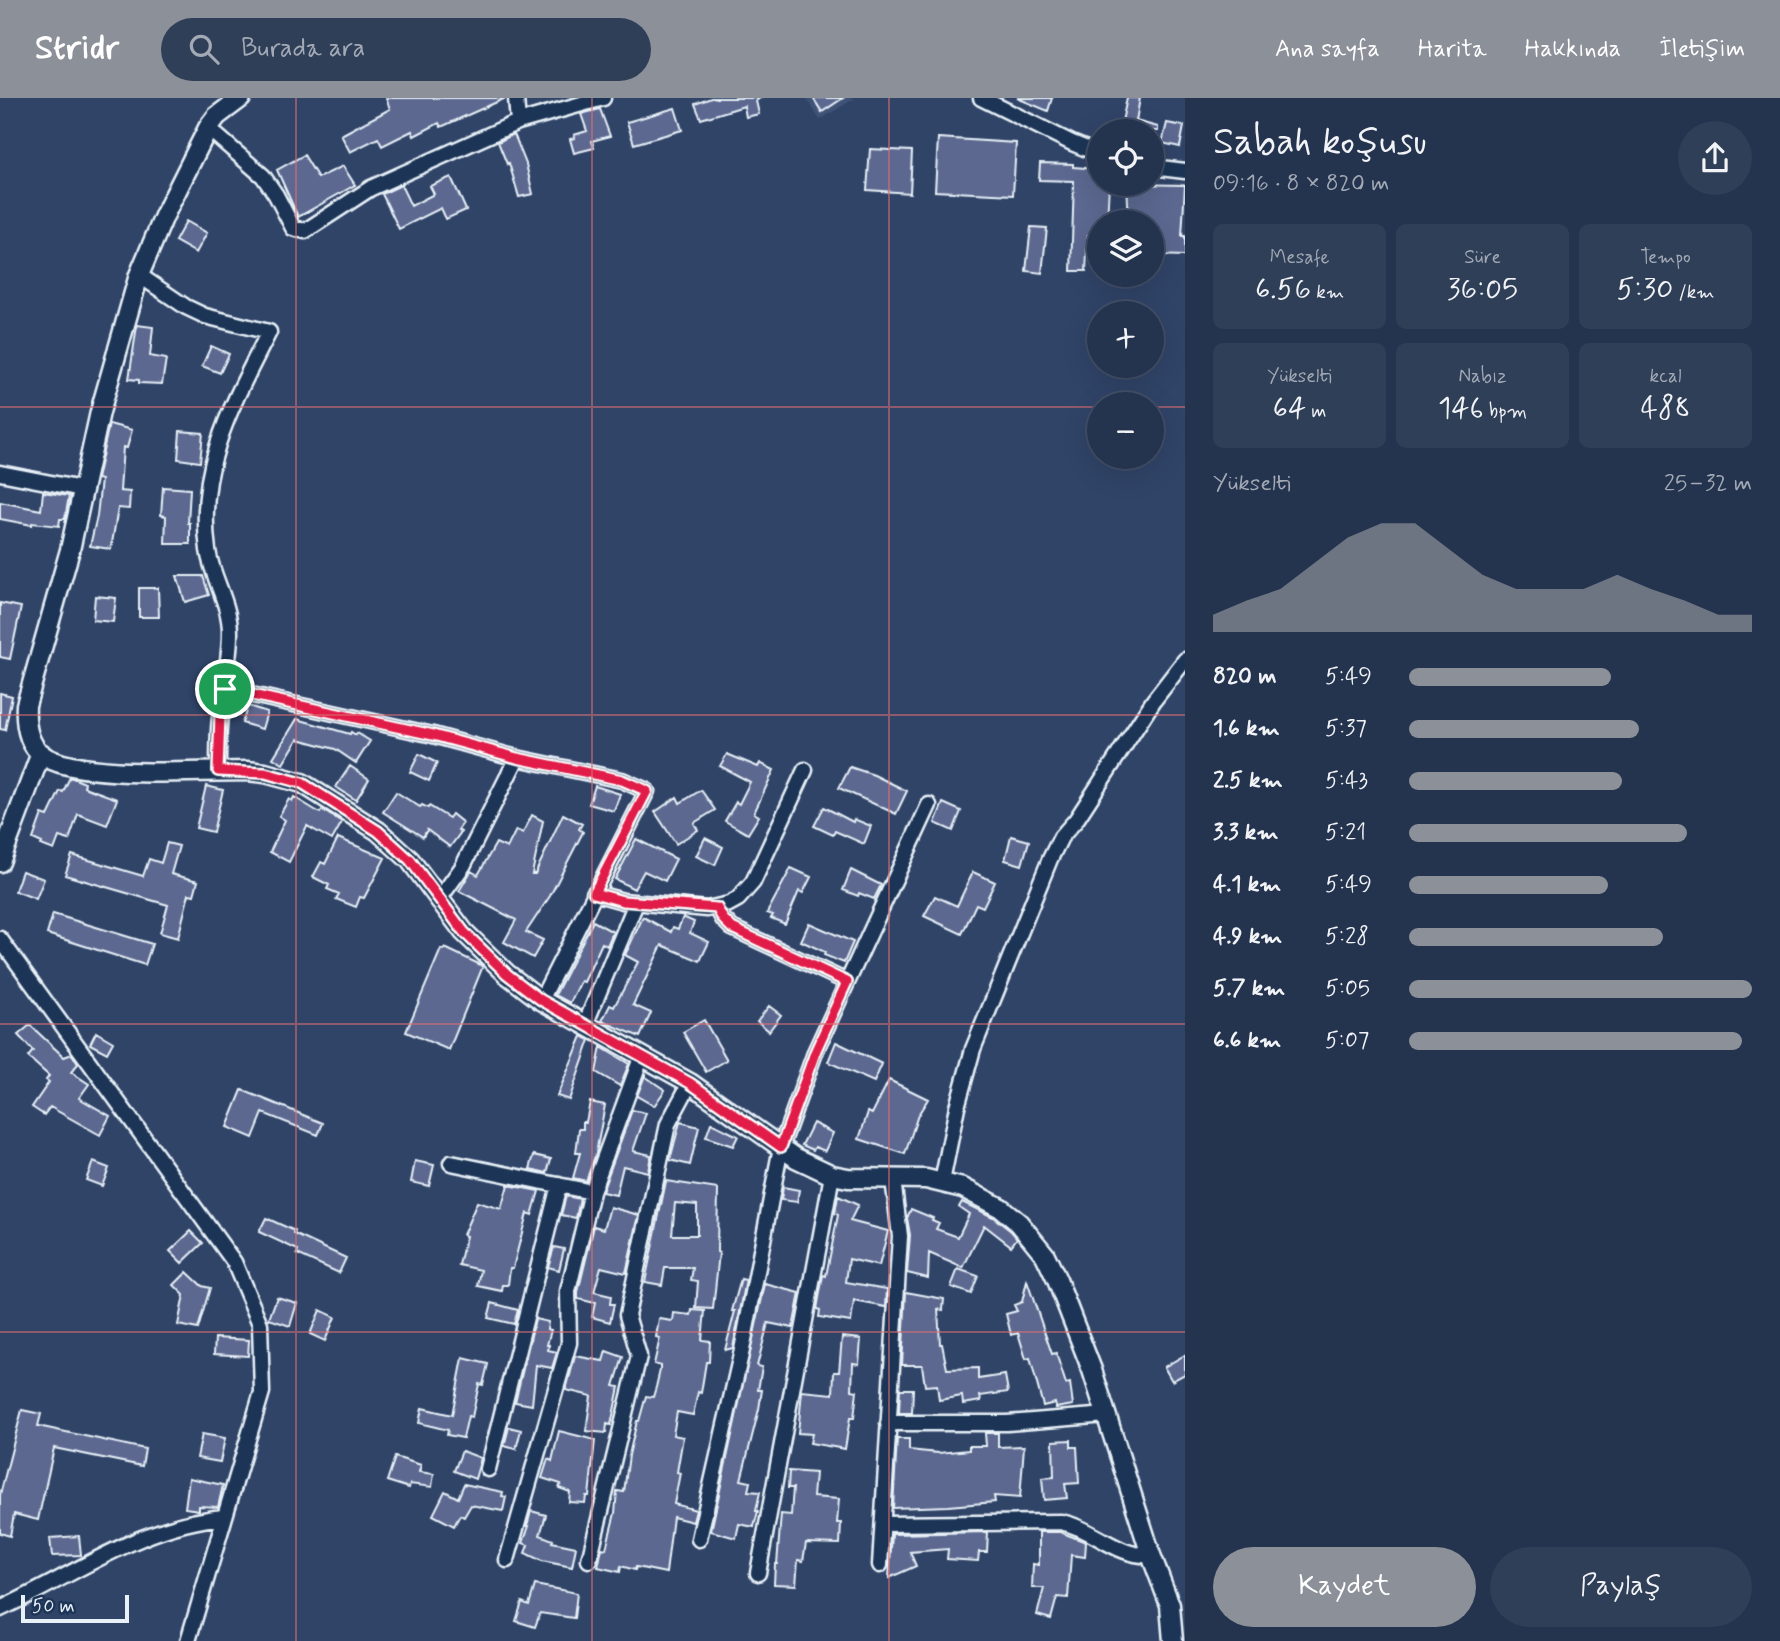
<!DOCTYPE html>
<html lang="tr">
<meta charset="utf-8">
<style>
:root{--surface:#24334e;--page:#303f58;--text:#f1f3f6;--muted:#a3aab6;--line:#414e66;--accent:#8c9099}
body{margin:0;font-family:Mynerve,sans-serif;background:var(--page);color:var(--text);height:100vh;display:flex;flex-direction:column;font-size:26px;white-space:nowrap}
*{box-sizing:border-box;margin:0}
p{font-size:23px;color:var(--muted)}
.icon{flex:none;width:38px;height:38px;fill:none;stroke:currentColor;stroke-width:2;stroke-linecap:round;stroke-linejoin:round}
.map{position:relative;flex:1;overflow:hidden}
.details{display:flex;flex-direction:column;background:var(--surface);width:595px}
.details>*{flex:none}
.tools{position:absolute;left:1087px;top:21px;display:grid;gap:14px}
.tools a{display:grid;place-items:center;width:77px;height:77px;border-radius:50%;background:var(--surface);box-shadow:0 7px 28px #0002,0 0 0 2px var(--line);font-size:35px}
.scale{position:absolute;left:21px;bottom:18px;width:108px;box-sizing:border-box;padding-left:7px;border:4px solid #e8f1f8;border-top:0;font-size:19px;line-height:24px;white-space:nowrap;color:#e8f1f8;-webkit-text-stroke:5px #1d3557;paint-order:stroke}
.pin{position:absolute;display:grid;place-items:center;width:60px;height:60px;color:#fff;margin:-30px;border:4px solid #fff;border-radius:50%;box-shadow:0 2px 7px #0007}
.round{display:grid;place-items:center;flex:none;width:74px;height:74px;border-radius:37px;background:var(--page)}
.headline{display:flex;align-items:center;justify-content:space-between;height:119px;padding:0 28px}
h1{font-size:38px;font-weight:600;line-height:52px}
.metrics{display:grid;grid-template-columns:repeat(3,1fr);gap:10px;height:119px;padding:7px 28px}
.metrics div{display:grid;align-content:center;border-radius:10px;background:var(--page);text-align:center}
.metrics b{font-size:30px;font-weight:600}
.metrics small{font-size:19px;font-weight:400}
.metrics p{font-size:19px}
.chart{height:196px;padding:14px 28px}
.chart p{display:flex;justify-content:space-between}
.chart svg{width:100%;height:126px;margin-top:7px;fill:var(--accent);opacity:.7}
.primary-button{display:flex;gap:14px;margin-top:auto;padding:14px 28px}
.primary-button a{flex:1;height:80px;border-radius:42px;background:var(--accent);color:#fff;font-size:28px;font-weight:600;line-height:80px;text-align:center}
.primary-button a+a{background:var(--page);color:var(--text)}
ul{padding:0 28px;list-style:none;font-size:23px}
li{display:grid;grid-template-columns:112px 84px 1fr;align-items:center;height:52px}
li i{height:18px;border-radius:9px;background:var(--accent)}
header{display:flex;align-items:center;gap:42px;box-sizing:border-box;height:98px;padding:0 35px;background:var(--accent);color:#fff}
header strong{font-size:33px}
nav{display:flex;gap:38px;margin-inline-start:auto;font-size:24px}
.search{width:490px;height:63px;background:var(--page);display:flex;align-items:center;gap:18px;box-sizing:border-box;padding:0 24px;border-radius:38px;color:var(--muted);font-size:26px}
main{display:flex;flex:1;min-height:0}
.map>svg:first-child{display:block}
.built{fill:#405277}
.building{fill:#5c6890;stroke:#e8f1f8;stroke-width:2;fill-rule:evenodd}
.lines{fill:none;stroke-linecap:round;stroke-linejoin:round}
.minor-casing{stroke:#e8f1f8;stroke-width:19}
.tertiary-casing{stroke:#e8f1f8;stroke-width:23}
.minor{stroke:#1d3557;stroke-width:14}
.tertiary{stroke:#1d3557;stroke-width:18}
.route-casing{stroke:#fff;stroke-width:14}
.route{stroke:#e11d48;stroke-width:9}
.grid{fill:none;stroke:#dc6e71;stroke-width:2;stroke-opacity:0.55}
</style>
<header>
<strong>Stridr</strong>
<div class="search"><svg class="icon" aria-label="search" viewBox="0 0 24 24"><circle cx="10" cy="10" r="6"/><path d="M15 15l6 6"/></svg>Burada ara</div>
<nav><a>Ana sayfa</a><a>Harita</a><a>Hakkında</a><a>İletişim</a></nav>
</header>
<main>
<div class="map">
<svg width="1185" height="1543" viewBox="0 0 1185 1543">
<rect width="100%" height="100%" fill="#304468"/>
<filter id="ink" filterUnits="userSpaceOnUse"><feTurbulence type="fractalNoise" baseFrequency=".0143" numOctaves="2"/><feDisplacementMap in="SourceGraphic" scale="14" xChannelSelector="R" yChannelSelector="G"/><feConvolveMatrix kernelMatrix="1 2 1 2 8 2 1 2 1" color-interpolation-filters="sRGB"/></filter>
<g filter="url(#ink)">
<path class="built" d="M806,0H855L820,22Z"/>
<path class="building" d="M386,0H506L441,29L439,25L414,38L412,33L382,48L378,40L350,54L341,37L390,11Z
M711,0H760L756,3L759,16L746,19L744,8L701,21L695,6Z
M813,0H843L822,14Z
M1017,0H1052L1048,13Z
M1127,0H1140L1136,23L1158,29V33H1120Z
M675,10L682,32L634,46L627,24Z
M600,11L610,38L592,43L594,50L574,55L570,41L575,40L574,37L587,33L581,16Z
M1167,25L1184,28L1180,49L1162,45Z
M514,36L526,66L533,96L519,99L509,65L507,66L498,44Z
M938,40L1016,45L1013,97L935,93Z
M870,51L912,53L910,95L867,92Z
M304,57L318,80L343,68L355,87L298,119L277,72Z
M1040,65L1073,66V69L1099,71V86H1109L1107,124H1099V137H1088L1086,173H1071L1074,83L1039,82Z
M451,79L466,112L446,121L441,110L399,131L382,96L401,87L411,108L434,96L430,88Z
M1127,86L1185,87L1182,138H1185V158L1152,157V124H1129Z
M186,123L207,135L196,155L175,143Z
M1031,129L1047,130L1042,175L1026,173Z
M137,227L153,229L150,258L166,261L162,286L139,285V282L129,281Z
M211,248L229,256L220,275L202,268Z
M109,326L132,332L127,350L123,349L120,393L130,394L129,411L118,410L111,451L90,448L97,418L101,382L97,381Z
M180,333L203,335L200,364L178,361Z
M163,389L190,391L188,425H190V446H165L166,418L161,417Z
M43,394L69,398L65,421H60L59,428L32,425V427L0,421V404L41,412Z
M177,478H203L209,497L185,504Z
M139,490H158L159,519H139Z
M95,498L116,500L113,524L93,522Z
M0,505L21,509L10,561L0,559Z
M0,595L12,598L5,632L0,631Z
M248,608L267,614L262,631L242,625Z
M297,621L350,636L351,634L356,637L357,635L370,643L356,665L335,651L298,641L283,666L273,660Z
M419,656L437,665L429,683L410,674Z
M727,656L758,669L760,665L774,672L754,715L759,718L748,736L725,723L736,704L739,706L750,684L720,668Z
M350,668L369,681L356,702L336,689Z
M850,669L874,677L907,693L896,716L839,690Z
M70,679L85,685L84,689L117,701L107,727L78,716L69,742L59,739L54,752L41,747L42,745L33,741L42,716L48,718L60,693L63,694Z
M206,688L223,692L213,734L196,730Z
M595,688L620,696L614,713L589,706Z
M701,692L715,712L694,725L698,732L676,746L655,714L677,699L680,705Z
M396,694L420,709L422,707L428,710L429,708L449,720L452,716L463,725L458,732L461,734L450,749L427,732L423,739L383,714Z
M294,699L320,715L322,712L342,724L332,742L307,728L289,764L270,754L285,722L279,718L289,701L292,703Z
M943,705L961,713L953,733L935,725Z
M824,709L853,724L854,721L871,728L864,746L835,733L833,737L814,728Z
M563,716L582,726L579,731L583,734L550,798L526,834L543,842L533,860L504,844L516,822L459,793L471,773L478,777L496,745L507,750L516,732L523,735L532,717L543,723L532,776H535Z
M1011,738L1029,743L1022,767L1005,762Z
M338,740L385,760L364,800L360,799L356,809L336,801L339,796L327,791L329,787L313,779L321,764L325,766Z
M705,740L723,749L715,767L696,758Z
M636,741L676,761L665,783L644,773L634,791L615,781Z
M167,745L179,748L171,776L198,783L194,797L189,796L178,840L160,835L168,807L65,777L72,757L143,778L149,761L161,765Z
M791,770L811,779L803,795L799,793L785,826L771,820L773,817L767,815Z
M851,772L881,787L874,801L859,795L858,798L843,792Z
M22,773L44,781L36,801L15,793Z
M973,774L995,784L983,809L976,806L962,836L924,818L935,798L957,808Z
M53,816L152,846L145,867L47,836Z
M643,819L671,834L673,829L678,831L683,819L694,824L690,835L709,844L700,863L662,847L633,907L651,915L640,939L602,923L610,907L614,909L638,864L625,857Z
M593,823L613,834L607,848L602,845L584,884L581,883L570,905L555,897Z
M809,825L853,844L844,865L824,857L825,854L801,843Z
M445,850L483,868L449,952L406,934L441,851L444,852Z
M769,908L781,917L769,933L757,923Z
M704,922L727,962L706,974L683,934Z
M30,927L64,959L72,956L78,966L71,974L89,986L79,1000L110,1018L100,1037L50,1009L44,1017L32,1009L49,984L46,982L49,978L28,959L33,953L18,937Z
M96,934L113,944L107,955L90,946Z
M582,938L590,942L569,1002L557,998Z
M836,944L882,966L874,984L828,964Z
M601,949L629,966L620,988L596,974Z
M646,975V979L665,992L654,1008L637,998Z
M889,982L928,1001L918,1017L905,1056L859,1041L868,1014L872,1016Z
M242,992L323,1025L318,1037L263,1015L253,1040L227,1029Z
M590,1004L605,1007L596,1055L586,1083L573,1080L580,1055H576L579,1031H583V1024H586Z
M632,1012L646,1015L633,1053L651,1057L648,1074L623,1068L616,1097L602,1094Z
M680,1024L699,1029L690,1067L670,1062Z
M711,1025L738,1038L733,1048L706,1039Z
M813,1025L833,1035L825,1053L815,1049L813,1052L802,1047Z
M534,1057L551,1061L547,1075L530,1071Z
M415,1063L434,1067L429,1088L411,1084Z
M93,1064L109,1070L102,1088L86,1082Z
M666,1083L718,1091L717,1154L719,1155L713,1211L696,1210L698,1183L691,1182L693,1170H665L662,1187L645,1184ZM675,1105L697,1107V1137H672Z
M508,1087L539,1093L532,1117L527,1115L513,1170H510L508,1187H503L502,1193L478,1188L481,1172L459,1167L466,1138L463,1137L477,1104L501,1111Z
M783,1089L799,1092L797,1104L781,1102Z
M566,1098L580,1101L576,1120L561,1117Z
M838,1098L858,1107L850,1123L888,1133L879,1168L849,1161L846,1184L887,1191L886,1209L854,1203L851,1224L819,1219L820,1212L817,1211L823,1177L826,1178L838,1117L835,1115Z
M962,1104L993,1119L1011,1133L1017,1140L1011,1148L984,1127L963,1170L929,1155L928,1180L907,1175L910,1137L907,1120L911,1111L933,1120L932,1122L939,1125L936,1131L958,1139L969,1116L959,1109Z
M610,1109L639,1117L626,1175L601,1169L594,1194L611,1198L610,1206H614L610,1224L592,1219L595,1205L578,1201V1194L594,1128L604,1131Z
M266,1120L295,1133L294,1136L346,1160L339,1175L297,1156L298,1152L259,1134Z
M191,1133L203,1145L182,1165L170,1153Z
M554,1149L564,1151L559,1172L548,1169Z
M958,1171L978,1178L971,1196L951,1189Z
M187,1174L202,1188L210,1190L198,1231L178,1227L184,1197L174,1187Z
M741,1181L746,1182L733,1250L725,1252L735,1213H732Z
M1027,1183L1052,1256L1056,1255L1066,1286L1070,1285L1073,1307L1056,1310L1055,1305L1043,1308L1030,1260L1026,1261L1018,1235L1011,1237L1006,1216L1017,1213L1014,1207L1022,1204Z
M765,1186L800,1195L793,1230L768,1225L757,1268L762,1269L758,1292H762L759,1311L741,1382L750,1384L748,1393L760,1394L756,1413H758L754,1429L739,1426L736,1440L711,1433Z
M906,1194L944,1201L943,1212L938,1211L940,1246H942L947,1271L978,1270V1281L1005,1277L1008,1294L980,1298L981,1303L963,1306L962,1298L939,1302L937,1287L925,1288L922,1267H902Z
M277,1199L297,1205L290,1228L269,1221Z
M492,1205L518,1212L514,1226L488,1220Z
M320,1212L335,1219L325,1243L310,1236Z
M692,1212L705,1213L702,1242L710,1243L709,1264H706L701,1295L698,1294L693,1317L677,1314L673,1337L683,1339L677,1374L680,1375L674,1406L696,1412L693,1424L673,1419L666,1475L636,1469L635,1472L621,1468L620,1474L598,1469L602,1450L606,1451L615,1415L617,1393L624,1394L629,1357L637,1323H639L646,1298L653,1299L656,1289L661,1268L654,1266L660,1240L656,1239L659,1221L673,1223L674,1215L691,1217Z
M535,1221L548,1224L547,1231L551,1232L547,1247H549L548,1252L557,1254L552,1270L536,1267L532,1307L515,1304Z
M842,1239L861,1241L859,1266L853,1265L852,1292L857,1293L854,1320H850L845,1351L810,1345L812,1336L798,1335L802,1293L833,1296L834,1274H839Z
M215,1240L249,1242L248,1258L214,1256Z
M606,1253L623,1259L614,1288L619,1289L611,1327L607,1326L606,1335L586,1333L591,1298L566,1292L575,1258L603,1263Z
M1185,1257V1276L1172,1283L1164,1269Z
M463,1260L488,1266L483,1287L479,1286L472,1319L468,1318L463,1340L447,1337L448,1332L419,1325L422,1310L452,1317Z
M900,1291H913L912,1315H899Z
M22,1312L41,1316L38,1328L145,1351L142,1368L54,1350L38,1422L14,1416L10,1438L0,1435V1397Z
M509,1329L521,1332L516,1351L504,1348Z
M559,1333L595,1342L589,1398H586L585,1405L569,1404L570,1394L559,1390L561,1386L542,1380L548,1361L552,1363Z
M985,1335H998V1349L1024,1348L1020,1400L994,1398L995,1404L948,1408L893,1410L897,1341H909V1352L938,1355L969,1352V1348H986Z
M202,1336L225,1340L220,1364L197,1360Z
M1071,1342V1349H1077L1079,1385L1065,1386L1067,1400L1044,1402L1042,1380L1054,1379L1053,1343Z
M462,1353L481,1360L475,1381L454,1373Z
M395,1359L421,1367L419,1374L434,1376L432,1389L410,1386L409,1390L387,1383Z
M789,1373L815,1375L813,1399L839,1401L837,1425H841L840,1446L806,1445L803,1463L798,1462L796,1487L774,1486L775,1466H777L781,1416L791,1417L793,1390H788Z
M189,1380L223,1387L218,1409L199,1408V1412L185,1410Z
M464,1386L503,1394L502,1398L506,1399L503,1413L471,1407L464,1419L460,1417L454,1428L433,1417L445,1393L458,1400Z
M531,1413L546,1417L540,1437L553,1442L552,1444L576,1449L572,1469L542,1463L525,1455L528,1447L523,1445L529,1428H527Z
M988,1434L987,1454H979L978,1463L947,1461L948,1451L910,1454L916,1468L889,1480L892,1436Z
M1039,1434H1060L1086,1444L1085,1459L1071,1457L1068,1500L1057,1499L1051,1521L1037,1517L1044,1490H1032L1033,1466L1039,1467Z
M79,1438L81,1457L52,1458L50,1440Z
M535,1487L577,1495L574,1520L540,1515L535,1529L516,1523L522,1504L529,1507Z"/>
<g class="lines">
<defs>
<path id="minor" d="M516,0L518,24
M981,0L1072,45L1099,56
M208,30L263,78L276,97L293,130L305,133L371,90L518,24L603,0
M1152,69L1185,73
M139,177L186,209L205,218L269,234C233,305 196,369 208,452C212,480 230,505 230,534C230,563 223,591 220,619C218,637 218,655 218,673
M0,375L82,391
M225,591L433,637L517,660L622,682L647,693L541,902
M594,795L623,803L707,811L729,806L738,801L753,784L805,672
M440,800L463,768L517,660
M717,810L723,821L732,830L847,884
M0,841L234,1164L260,1226L262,1294L188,1543
M585,927L636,805
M451,1065L592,1094
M942,1084L957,1009L973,951L1050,761L1061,739L1076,722L1154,602L1185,562
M888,1325H1007L1107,1317
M488,1371L559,1087
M883,1426L1061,1424C1093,1430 1118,1460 1151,1457
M699,1441L742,1252L781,1049L816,952L929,707
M507,1462L569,1245L568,1193L592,1094L641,960
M589,1462L639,1258L627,1217L668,1026L690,985
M880,1467L900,1138L893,1081
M758,1475L832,1077
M0,1511C75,1477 141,1426 225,1419"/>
<path id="tertiary" d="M241,0L217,18L208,30L164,118L139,177L100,314L70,452L26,607C25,624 27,644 41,656C73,682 203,673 247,673L265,675L302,685L378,733L410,762L464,834L507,876L541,902L690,985L796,1060L832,1077L848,1080L926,1081L963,1090L1001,1110L1019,1125L1045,1157L1057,1182L1092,1272L1151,1457L1170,1507L1173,1543
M0,764L41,655"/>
</defs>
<use href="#minor" class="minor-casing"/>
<use href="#tertiary" class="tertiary-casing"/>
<use href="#minor" class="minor"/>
<use href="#tertiary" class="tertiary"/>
</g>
</g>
<g class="lines" filter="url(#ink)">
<defs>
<path id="route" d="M225,591L433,637L517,660L622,682L647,693L594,795L623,803L717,810L723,821L732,830L847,884L816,952L781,1049L690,985L541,902L507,876L464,834L410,762L378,733L302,685L265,675L218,673L220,618Z"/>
</defs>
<use href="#route" class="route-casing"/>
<use href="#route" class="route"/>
</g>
<path class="grid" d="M296,0V1543M592,0V1543M889,0V1543M0,309H1099M1152,309H1185M0,617H1185M0,926H1185M0,1234H1185"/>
</svg>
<div class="tools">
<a><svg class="icon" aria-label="locate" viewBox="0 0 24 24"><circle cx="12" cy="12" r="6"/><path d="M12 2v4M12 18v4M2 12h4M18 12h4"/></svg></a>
<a><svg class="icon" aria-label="layers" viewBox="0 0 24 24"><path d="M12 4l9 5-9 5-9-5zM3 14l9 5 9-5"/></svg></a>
<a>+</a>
<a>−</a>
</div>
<div class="scale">50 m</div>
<div class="pin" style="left:225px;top:591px;background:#1e9e55"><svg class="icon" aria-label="arrive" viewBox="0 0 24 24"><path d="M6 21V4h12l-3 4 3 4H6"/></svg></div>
</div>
<section class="details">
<div class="headline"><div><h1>Sabah koşusu</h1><p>09:16 · 8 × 820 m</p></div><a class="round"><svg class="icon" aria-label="share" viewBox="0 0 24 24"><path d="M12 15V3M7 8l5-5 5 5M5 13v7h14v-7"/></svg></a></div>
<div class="metrics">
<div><p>Mesafe</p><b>6.56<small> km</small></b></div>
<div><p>Süre</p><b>36:05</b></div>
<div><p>Tempo</p><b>5:30<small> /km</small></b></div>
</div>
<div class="metrics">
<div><p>Yükselti</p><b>64<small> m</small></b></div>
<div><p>Nabız</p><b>146<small> bpm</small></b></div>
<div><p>kcal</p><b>488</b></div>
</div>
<div class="chart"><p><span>Yükselti</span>25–32 m</p>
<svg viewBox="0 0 160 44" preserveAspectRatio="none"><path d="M0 44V38L10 33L20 29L30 20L40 11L50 6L60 6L70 15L80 24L90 29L100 29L110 29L120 24L130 29L140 33L150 38L160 38V44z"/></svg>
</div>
<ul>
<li><b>820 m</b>5:49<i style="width:59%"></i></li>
<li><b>1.6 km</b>5:37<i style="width:67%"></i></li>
<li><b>2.5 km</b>5:43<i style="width:62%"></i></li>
<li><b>3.3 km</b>5:21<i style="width:81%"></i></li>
<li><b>4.1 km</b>5:49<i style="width:58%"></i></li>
<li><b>4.9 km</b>5:28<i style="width:74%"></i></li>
<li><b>5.7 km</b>5:05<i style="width:100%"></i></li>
<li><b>6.6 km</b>5:07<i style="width:97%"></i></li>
</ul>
<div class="primary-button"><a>Kaydet</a><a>Paylaş</a></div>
</section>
</main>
